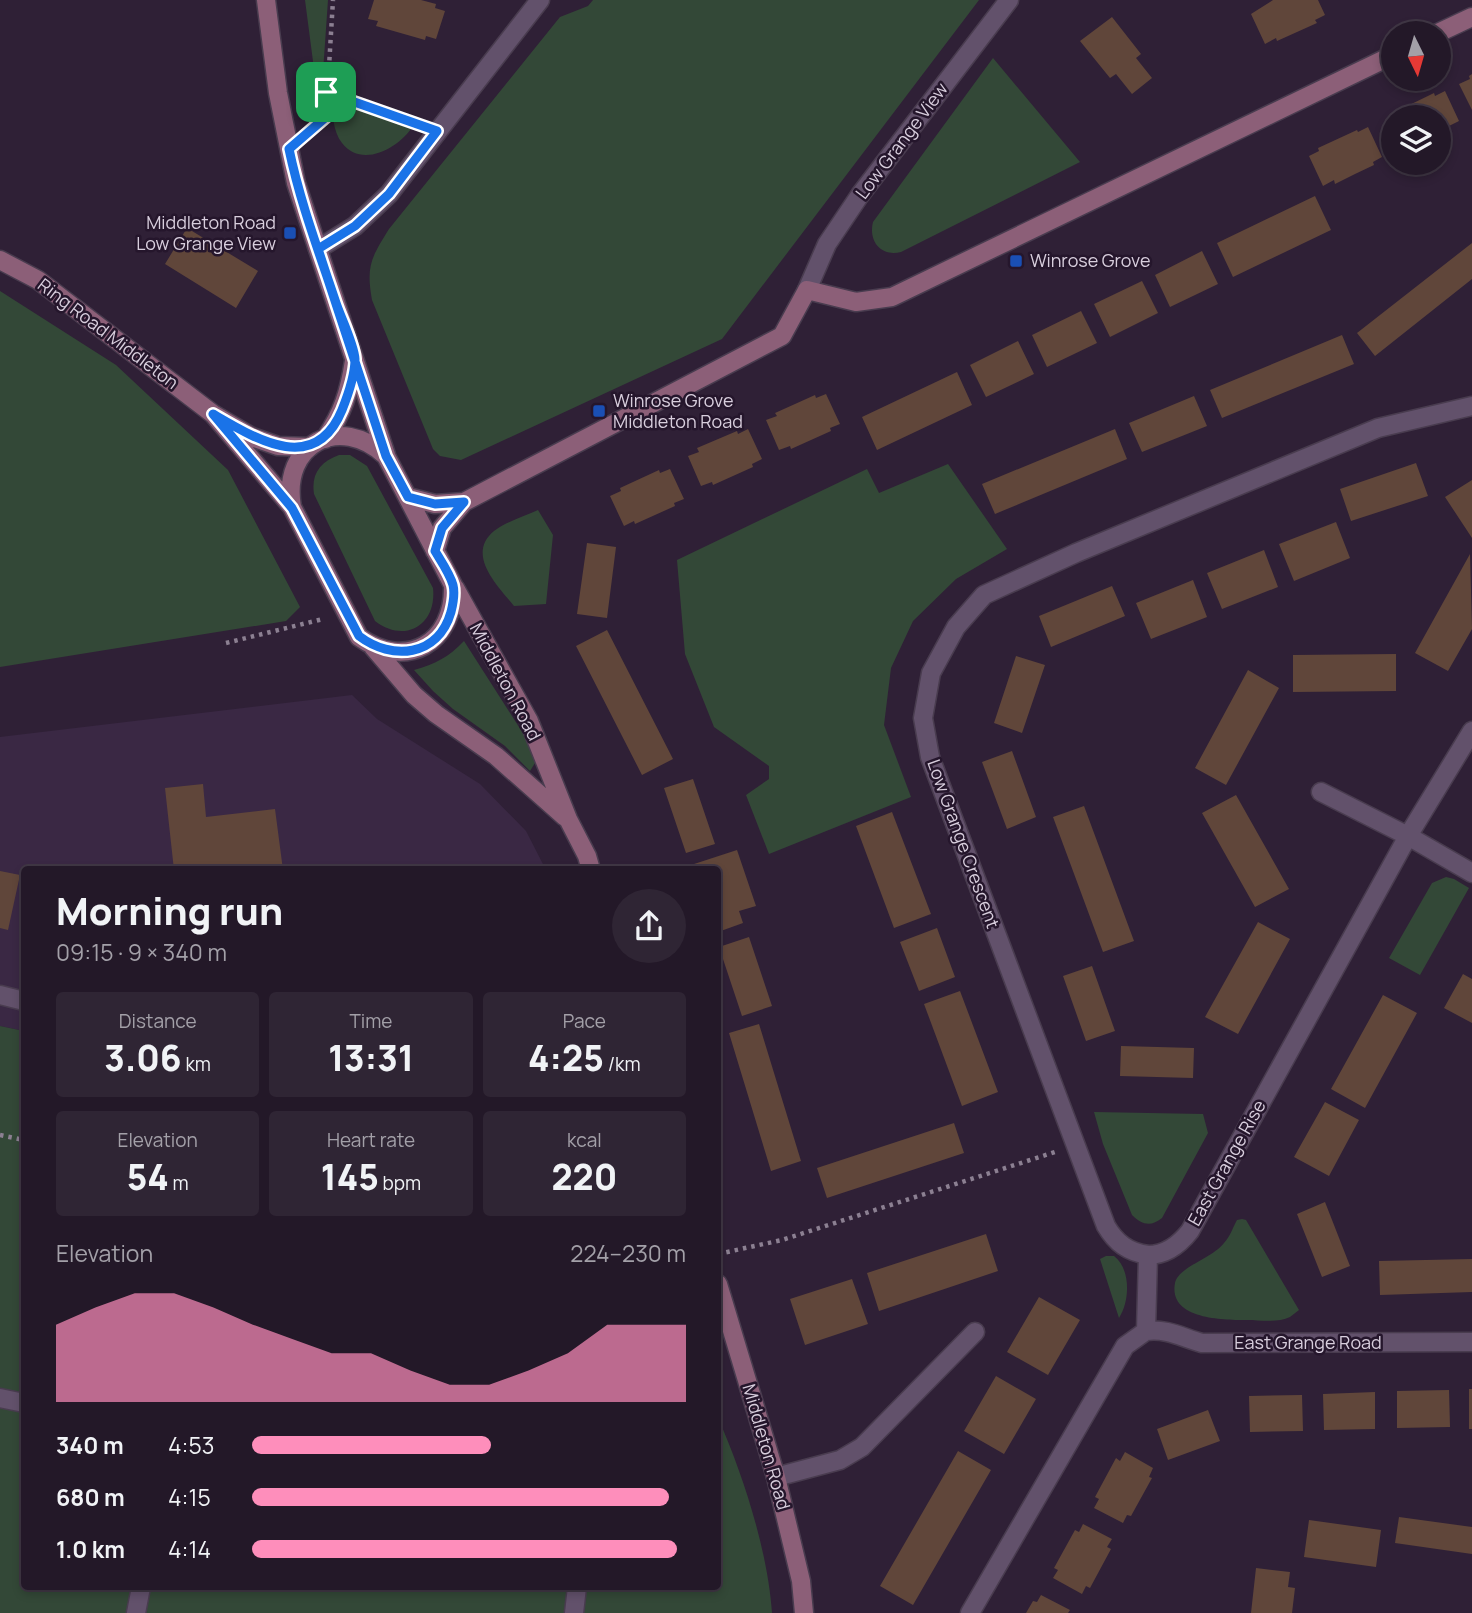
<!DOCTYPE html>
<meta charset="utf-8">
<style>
:root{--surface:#231828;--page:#2f2534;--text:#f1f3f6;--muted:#a3a0a8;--line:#403745;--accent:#fe8ebb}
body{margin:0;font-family:Manrope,sans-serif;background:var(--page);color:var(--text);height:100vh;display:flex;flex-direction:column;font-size:26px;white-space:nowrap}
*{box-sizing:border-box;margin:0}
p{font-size:23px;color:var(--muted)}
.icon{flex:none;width:38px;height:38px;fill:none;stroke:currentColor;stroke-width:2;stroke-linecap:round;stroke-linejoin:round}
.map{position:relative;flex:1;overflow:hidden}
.side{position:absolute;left:21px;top:866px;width:700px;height:724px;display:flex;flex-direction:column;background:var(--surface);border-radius:7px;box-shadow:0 4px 10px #0003,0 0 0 2px var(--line)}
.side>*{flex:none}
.needle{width:46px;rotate:175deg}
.fabs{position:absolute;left:1381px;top:21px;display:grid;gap:14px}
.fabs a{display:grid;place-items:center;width:70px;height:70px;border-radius:50%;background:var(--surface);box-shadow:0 4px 10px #0003,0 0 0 2px var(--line);font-size:35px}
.pin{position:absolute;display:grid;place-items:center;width:60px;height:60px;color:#fff;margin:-30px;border-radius:14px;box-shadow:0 4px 10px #0006}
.round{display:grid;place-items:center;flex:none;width:74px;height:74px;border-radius:37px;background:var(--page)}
.summary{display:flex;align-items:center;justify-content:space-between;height:119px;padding:0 35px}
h1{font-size:38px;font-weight:800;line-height:52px}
.metrics{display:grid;grid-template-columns:repeat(3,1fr);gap:10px;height:119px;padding:7px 35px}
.metrics div{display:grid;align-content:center;border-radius:7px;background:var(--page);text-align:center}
.metrics b{font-size:35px;font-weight:800}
.metrics small{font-size:19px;font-weight:400}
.metrics p{font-size:19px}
.chart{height:196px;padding:14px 35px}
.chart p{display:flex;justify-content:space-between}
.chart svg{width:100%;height:126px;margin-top:7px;fill:var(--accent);opacity:.7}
ul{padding:0 35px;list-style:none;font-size:23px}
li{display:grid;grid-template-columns:112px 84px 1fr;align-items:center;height:52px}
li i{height:18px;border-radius:9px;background:var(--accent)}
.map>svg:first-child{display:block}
.built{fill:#3a2844}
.green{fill:#334837}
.building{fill:#60463a}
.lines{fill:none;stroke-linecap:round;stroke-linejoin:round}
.lane-casing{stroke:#493c4f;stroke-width:21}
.street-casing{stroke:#493c4f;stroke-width:21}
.secondary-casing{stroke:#493c4f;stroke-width:21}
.path{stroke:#8c8092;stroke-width:4.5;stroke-dasharray:3.5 5;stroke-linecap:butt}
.lane{stroke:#62516b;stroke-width:18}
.street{stroke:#62516b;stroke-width:18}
.secondary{stroke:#8c5f78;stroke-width:18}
.route-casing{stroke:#fff;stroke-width:14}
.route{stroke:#1a73e8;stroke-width:9}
.transit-dot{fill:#1a4fb4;stroke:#25162c;stroke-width:2.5}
.labels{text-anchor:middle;stroke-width:5;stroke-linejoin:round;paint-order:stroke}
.street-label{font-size:18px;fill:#d8cedd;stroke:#25162c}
.poi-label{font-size:18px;fill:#d8cedd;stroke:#25162c;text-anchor:start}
</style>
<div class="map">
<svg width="1472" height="1613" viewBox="0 0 1472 1613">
<rect width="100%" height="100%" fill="#2f2036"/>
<path class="built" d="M352,695L377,719L480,784L526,831L546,870H24V1031L0,1026V737Z"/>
<path class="green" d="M305,0H328L320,115Z
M593,0H979L722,339L461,460L440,456L433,449L372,300C366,266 371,258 389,229L560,17L588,6Z
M993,58L1080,162L901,252C882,257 868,242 873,222Z
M332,99L413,126C399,148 362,169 342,143C333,132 332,112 332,99Z
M0,291L116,365L228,470L300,607L286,621L0,667Z
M339,455H350L367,466L433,588C437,625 405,644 375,621L314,494C311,474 320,462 339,455Z
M948,464L1007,549L956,579L913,621L891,668L884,725L911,797L769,854L746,795L769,779V766L714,727L685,654L677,560L867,469L879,493Z
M538,510L553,535L546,604L514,606C499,587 465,555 494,531C506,522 525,516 538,510Z
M464,641L533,749L535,763L530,771L505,746L453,709L433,691L414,670C435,664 449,657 464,641Z
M1446,877L1454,879L1469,888L1420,975L1389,958L1432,883Z
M0,1026L24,1031V1587H718V1418C743,1474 768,1552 772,1613H0Z
M1094,1112L1203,1114L1208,1133L1162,1218C1151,1227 1142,1225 1132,1215L1103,1144Z
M1242,1219L1246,1220L1299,1310C1296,1312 1293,1315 1290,1317C1278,1323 1260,1320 1247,1320C1225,1320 1168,1320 1175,1283C1178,1267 1213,1258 1224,1243C1230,1237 1233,1227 1237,1220Z
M1106,1256H1114C1131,1269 1130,1301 1119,1318L1100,1259Z"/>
<path class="building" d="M374,0H421L436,4L435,8L445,11L436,39L426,36L425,40L376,26L378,21L368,19Z
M1273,0H1318L1325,15L1315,20L1317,23L1277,41L1276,38L1265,44L1251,14Z
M1112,17L1141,54L1136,58L1152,78L1132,94L1116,74L1110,78L1080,41Z
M1472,74V110L1459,84L1470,79L1469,76Z
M1445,91L1459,121L1449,126L1451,129L1438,135V117H1393V135L1385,120L1396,115L1395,112L1434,93L1435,96Z
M1368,127L1382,157L1373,162L1374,165L1355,174L1335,184L1334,180L1323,186L1309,156L1319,151L1318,148L1357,130L1358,132Z
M1315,196L1331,230L1233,277L1217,243Z
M187,228L258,271L236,308L165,264Z
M1472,243V279L1375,356L1357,333Z
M1202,251L1218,284L1170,307L1155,275Z
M1142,281L1158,313L1110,337L1094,304Z
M1081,311L1097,343L1047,367L1032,335Z
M1342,335L1354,364L1222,418L1210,390Z
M1018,341L1034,374L986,397L970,365Z
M957,372L972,405L877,450L862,417Z
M826,394L840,424L830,428L831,431L791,449L790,446L779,450L766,420L777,416L775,413L815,395L816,398Z
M1194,396L1207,426L1142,452L1129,423Z
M748,429L762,459L752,464L753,467L713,485L712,482L701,486L688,456L699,452L697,448L737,431L738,434Z
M1115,429L1127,459L995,514L982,484Z
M1416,463L1428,496L1351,521L1340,489Z
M670,469L684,499L674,503L675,506L635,524L634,521L624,526L610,496L621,491L620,488L659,470L660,473Z
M1472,480V538L1445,497Z
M1336,522L1350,558L1294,581L1279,544Z
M587,543L616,547L607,618L577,614Z
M1264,550L1278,587L1222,609L1207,573Z
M1470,554L1472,629L1448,671L1415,653Z
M1193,580L1207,617L1151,639L1136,603Z
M1112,586L1125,616L1051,647L1039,616Z
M607,630L673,759L642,775L576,646Z
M1396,654V691L1293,692V655Z
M1016,656L1045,665L1022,733L994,723Z
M1248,670L1279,688L1226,785L1195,768Z
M1012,751L1036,817L1007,829L982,762Z
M693,779L715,844L686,853L664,788Z
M203,784L206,817L275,809L283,870H174L165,788Z
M1236,795L1289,889L1255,907L1202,813Z
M1084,806L1134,941L1103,952L1053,817Z
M892,812L931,914L894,928L856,826Z
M737,850L756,906L739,911L743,923L718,932V870H692L691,865Z
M0,871L20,875L8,930L0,928Z
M1258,922L1290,939L1238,1034L1205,1017Z
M937,928L955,977L919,991L900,942Z
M749,937L772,1006L742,1016L719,947Z
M1092,966L1115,1031L1086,1041L1063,976Z
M1463,974L1472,979V1023L1444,1008Z
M960,991L998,1092L962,1106L924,1004Z
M1383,995L1417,1013L1365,1108L1331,1089Z
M759,1024L801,1161L771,1171L729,1033Z
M1121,1046L1194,1048L1193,1078L1120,1076Z
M1325,1102L1359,1120L1329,1176L1294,1157Z
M954,1123L964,1153L827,1198L817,1168Z
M1325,1202L1350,1266L1322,1277L1297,1214Z
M986,1234L998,1271L879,1311L867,1273Z
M1472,1259V1292L1380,1295L1379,1261Z
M852,1279L868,1324L805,1345L790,1299Z
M1039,1297L1080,1320L1048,1375L1007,1352Z
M996,1376L1036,1399L1004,1454L964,1431Z
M1469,1389H1472V1429H1469Z
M1449,1390L1450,1427L1397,1428V1391Z
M1375,1392V1429L1324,1430L1323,1394Z
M1302,1395L1303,1431L1250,1432L1249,1396Z
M1208,1410L1220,1441L1168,1460L1157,1429Z
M958,1451L991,1470L913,1605L880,1586Z
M1125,1452L1153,1468L1149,1477L1152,1478L1131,1516L1127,1515L1123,1523L1094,1508L1099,1499L1095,1497L1116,1458L1120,1461Z
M1399,1517L1472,1527V1554L1395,1543Z
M1309,1520L1381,1530L1376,1567L1304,1557Z
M1083,1524L1112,1539L1107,1547L1111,1549L1090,1588L1086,1586L1082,1594L1053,1578L1058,1570L1054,1568L1075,1530L1079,1532Z
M1256,1568L1290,1572L1288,1587L1295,1588L1292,1613H1251Z
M1041,1595L1070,1610L1068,1613H1026L1033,1601L1037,1602Z"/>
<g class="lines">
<defs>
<path id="lane" d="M0,995L24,1001
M0,1398L24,1403
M776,1477L840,1460L862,1447L975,1332
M136,1613L141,1587
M574,1613L577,1587"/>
<path id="street" d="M318,249L355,226L389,194L540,0
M807,290L827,244L860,195L1009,0
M1321,792L1408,836L1472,873
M1148,1255C1128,1252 1116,1243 1106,1226L930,757L923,718L931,673L956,627L984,595L1076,553L1378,428L1472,406
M1146,1331C1167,1328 1183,1338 1202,1343L1472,1342
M970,1613L1125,1346L1146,1331L1148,1255C1166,1255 1179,1245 1190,1231L1408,836L1472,731"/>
<path id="secondary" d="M266,0L278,93L296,183L386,455
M1438,33L1472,17
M0,260L38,280L213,414L252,437L278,446L310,447
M213,414L292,507L359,637C406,671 455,643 453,585L386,456C339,413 281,444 292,507
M325,439C343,412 349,393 354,361
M408,497L435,504L464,502
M435,551L442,528L464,502L782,336L807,290L856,302L892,297L1393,55
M455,588L529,721L568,819L587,856L591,870
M373,647L414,695L436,714L496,756L565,817
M718,1284L776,1477L801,1581L804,1613"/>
</defs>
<use href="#lane" class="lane-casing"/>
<use href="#street" class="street-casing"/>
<use href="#secondary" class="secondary-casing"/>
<path class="path" d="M326,92L415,123
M311,130L326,117L333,0
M226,643L323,619
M0,1135L24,1140
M718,1254L782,1240L1055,1152"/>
<use href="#lane" class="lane"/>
<use href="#street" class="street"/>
<use href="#secondary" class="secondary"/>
</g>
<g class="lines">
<defs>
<path id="route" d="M326,92V117L289,149C300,202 319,252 336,303C341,318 354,344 355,359C355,376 348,395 342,410C315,476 256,439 213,414L292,508L359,636C392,661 438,657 451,612C453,604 455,593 453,585C450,574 441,561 435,551L442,528L464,502L435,504L408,497L386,456L318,249L355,226L389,194L437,131L326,92"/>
</defs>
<use href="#route" class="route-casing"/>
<use href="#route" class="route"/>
</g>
<g class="transit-dot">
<rect x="283" y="226" width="14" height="14" rx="3.5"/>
<rect x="1009" y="254" width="14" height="14" rx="3.5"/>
<rect x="592" y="404" width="14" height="14" rx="3.5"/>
</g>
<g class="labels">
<g class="street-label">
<text transform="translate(902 141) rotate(-53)" y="6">Low Grange View</text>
<text transform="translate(108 334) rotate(37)" y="6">Ring Road Middleton</text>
<text transform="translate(505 682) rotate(62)" y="6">Middleton Road</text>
<text transform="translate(963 844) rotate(70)" y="6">Low Grange Crescent</text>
<text transform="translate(1227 1163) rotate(-61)" y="6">East Grange Rise</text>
<text x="1308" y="1349">East Grange Road</text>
<text transform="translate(766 1447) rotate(74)" y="6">Middleton Road</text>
</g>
<g class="poi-label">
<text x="276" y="229" text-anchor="end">Middleton Road<tspan x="276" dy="21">Low Grange View</tspan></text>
<text x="1030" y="267">Winrose Grove</text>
<text x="613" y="407">Winrose Grove<tspan x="613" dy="21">Middleton Road</tspan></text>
</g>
</g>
</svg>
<div class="fabs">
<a><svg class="needle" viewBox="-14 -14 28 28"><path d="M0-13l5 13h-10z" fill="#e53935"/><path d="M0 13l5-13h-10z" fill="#a3a0a8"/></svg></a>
<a><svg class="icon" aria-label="layers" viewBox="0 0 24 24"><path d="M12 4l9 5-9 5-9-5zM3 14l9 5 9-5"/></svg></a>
</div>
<div class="pin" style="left:326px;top:92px;background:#1e9e55"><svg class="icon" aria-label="arrive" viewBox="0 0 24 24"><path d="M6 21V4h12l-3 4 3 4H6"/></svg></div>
<section class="side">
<div class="summary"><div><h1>Morning run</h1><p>09:15 · 9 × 340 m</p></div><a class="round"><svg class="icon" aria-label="share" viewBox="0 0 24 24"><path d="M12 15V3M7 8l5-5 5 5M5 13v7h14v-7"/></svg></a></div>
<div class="metrics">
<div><p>Distance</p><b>3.06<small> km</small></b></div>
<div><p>Time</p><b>13:31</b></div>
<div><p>Pace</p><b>4:25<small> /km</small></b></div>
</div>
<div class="metrics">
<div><p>Elevation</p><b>54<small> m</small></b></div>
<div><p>Heart rate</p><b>145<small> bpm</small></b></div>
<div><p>kcal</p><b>220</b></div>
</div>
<div class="chart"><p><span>Elevation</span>224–230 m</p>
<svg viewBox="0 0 160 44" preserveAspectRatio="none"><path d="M0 44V17L10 11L20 6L30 6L40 11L50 17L60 22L70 27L80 27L90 33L100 38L110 38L120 33L130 27L140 17L150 17L160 17V44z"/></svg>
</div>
<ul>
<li><b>340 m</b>4:53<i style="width:55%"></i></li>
<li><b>680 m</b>4:15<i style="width:96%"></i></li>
<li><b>1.0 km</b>4:14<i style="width:98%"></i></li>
</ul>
</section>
</div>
